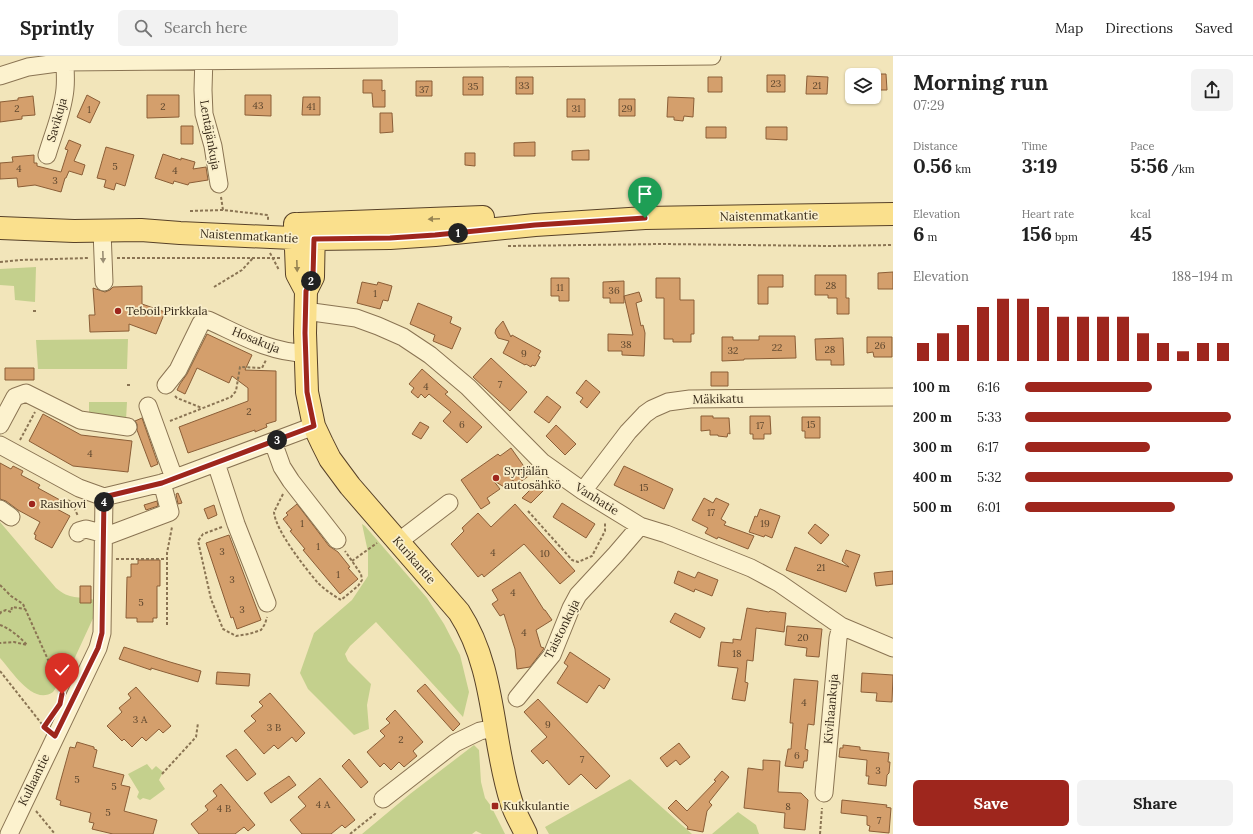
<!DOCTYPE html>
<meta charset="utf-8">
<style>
:root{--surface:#fff;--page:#f2f2f2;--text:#222;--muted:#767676;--line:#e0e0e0;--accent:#9e261d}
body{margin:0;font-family:Lora,serif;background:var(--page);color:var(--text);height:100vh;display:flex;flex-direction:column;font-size:15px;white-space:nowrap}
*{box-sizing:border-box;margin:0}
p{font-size:13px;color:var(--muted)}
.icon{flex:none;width:22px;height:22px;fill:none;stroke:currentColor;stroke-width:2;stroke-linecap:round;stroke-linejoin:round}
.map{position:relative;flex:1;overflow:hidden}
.side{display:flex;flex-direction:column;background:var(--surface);width:360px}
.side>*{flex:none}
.controls{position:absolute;left:845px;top:12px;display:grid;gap:8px}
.controls a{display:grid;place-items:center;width:36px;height:36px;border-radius:6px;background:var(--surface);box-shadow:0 1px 3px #0004;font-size:20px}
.pin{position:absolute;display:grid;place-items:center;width:34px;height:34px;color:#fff;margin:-41px -17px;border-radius:50% 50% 50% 0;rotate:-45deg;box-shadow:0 0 4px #0007}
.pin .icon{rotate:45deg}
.km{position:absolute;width:20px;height:20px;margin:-10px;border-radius:50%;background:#222;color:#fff;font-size:11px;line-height:20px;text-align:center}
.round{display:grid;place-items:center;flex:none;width:42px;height:42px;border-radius:6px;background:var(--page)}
.summary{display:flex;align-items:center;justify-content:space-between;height:68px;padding:0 20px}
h1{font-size:22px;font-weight:700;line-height:30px}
.metrics{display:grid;grid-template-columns:repeat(3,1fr);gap:6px;height:68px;padding:4px 20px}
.metrics div{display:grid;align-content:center}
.metrics b{font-size:20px;font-weight:700}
.metrics small{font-size:11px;font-weight:400}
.metrics p{font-size:11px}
.chart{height:112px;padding:8px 20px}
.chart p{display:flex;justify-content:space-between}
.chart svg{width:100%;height:72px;margin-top:4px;stroke:var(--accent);stroke-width:6}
.action{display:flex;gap:8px;margin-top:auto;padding:8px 20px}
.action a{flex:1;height:46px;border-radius:6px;background:var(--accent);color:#fff;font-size:16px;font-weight:700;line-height:46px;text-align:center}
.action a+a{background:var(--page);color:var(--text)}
ul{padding:0 20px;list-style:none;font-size:13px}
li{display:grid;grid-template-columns:64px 48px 1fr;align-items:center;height:30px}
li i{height:10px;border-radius:5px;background:var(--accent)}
header{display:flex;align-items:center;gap:24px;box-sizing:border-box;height:56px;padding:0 20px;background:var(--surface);border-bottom:1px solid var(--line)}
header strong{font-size:19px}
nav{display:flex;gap:22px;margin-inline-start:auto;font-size:14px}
.search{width:280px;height:36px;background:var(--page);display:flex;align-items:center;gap:10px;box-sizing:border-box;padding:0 14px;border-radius:6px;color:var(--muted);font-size:15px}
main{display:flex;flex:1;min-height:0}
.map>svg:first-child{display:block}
.green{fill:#c4d08d}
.building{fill:#d49f6c;stroke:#8b5e37}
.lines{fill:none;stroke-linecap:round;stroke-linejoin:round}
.minor-casing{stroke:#8a7453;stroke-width:19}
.major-casing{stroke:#574128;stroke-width:24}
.path{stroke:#8a7453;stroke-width:2;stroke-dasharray:3 2;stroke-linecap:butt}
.minor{stroke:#fcf2ce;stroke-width:17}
.major{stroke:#fae08d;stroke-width:22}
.oneway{fill:#988553}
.oneway2{fill:#9a8e74}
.route-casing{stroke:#fff;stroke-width:8}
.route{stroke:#9e261d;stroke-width:5}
.poi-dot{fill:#9e261d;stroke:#f9eeca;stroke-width:1.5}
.labels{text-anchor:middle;stroke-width:3.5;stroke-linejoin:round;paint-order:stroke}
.number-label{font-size:10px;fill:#5e472e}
.street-label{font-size:12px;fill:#372a19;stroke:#f9eeca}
.poi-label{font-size:12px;fill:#372a19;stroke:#f9eeca;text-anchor:start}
</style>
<header>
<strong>Sprintly</strong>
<div class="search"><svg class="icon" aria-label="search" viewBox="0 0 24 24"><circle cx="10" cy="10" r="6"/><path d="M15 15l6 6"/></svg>Search here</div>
<nav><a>Map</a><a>Directions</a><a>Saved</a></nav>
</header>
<main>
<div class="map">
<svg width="893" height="778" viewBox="0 0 893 778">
<rect width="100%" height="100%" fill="#f2e5ba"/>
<path class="green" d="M36,211L35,246L15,244L14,230L0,229V213Z
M128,283L127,313H38L36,284Z
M89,346H127L126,364L89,357Z
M0,466L56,532C70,544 78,540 95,544V558L71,610L53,636C33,650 12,615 0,602Z
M362,468L365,470L427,542L444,568L460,599L469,636L463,661L376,566L350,590L345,598L348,605L371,628L367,649L369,673L354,679L308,633L300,617L314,577L352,544L368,520V496Z
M474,689L479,694L481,726L485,742L491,750L505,778H482L476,775L472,778H362L410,738Z
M147,708L152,714L156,710L163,716L159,724L165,733L150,744L143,742L140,744L137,741L139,736L128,718Z
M630,723L692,778H549L545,771Z
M738,756L756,769L759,778H712Z"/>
<path class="building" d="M874,18H886L887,34H874Z
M767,19H785V36H767Z
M807,20L828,21L827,38H806Z
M463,21H483V39H463Z
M516,21H533V38H516Z
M708,21H722V36H708Z
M363,24H382V35L385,34V51H373L372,37H363Z
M416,25H432V40H416Z
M87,39L100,46L90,67L77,61Z
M147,39H179V61L147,62Z
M245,39H271V60L245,59Z
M33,40L35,59L22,60V63L0,66V46L18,44V42Z
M303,41H320V59H302Z
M668,41L694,42L693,61L684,60L683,65L674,64V61H667Z
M567,43H585V61H567Z
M619,43H635V60H619Z
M380,57H392L393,76L380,77Z
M181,70H193V88H181Z
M706,71H726V82H706Z
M766,71H787V84L766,83Z
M69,84L81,89L74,105L85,109L82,119L69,115L66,122H65L61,136L35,129L18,131L17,122L0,123V107L13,106L12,101L34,99V107H37V110L61,116L68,94L65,93Z
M535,86V100H514V87Z
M106,91L134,99L125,130L116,127L114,134L104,131L106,124L97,122Z
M589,94V104H572V95Z
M465,97H475V110L465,109Z
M163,98L181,104V102L195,106L193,113L206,111L208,124L189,127L188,129L174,125L173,128L155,122Z
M893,216V233H878V217Z
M758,219H783V231H768V248H758Z
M815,219H846V242H849V258H837V242H828V239H815Z
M551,222H569V245H559V240H551Z
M656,222H680V244H694V278H691V286H673V283H664V242H656Z
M624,225V247H610V242H603V226Z
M362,226L377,229L378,226L392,230L388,245L383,244L380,253L357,247Z
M142,230V248L165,256L156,278L129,268V275L90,276L89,259H95L93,232L105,236L110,234L113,231Z
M639,236L642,245L636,247L641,270L643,269L645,277L644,300L622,299V295H608V278L633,279L624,240Z
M418,247L452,261L450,267L461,272L452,293L433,285L435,279L410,268Z
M503,265L511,281L512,279L541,295L538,300L540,301L535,310L532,309L531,311L526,308L525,309L503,297L509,285L498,282L495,277L496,273Z
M207,278L252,299L245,314L276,315V365L266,368L267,371L255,376V374L188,397L179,371L248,345V332L232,320L229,327L197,312L185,338L177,334L180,328L187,318Z
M759,280H795L796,302L744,303V304L722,305V281H733V284H759Z
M867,281H892V301H874L873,296L867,297Z
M843,282L844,309H831V304H816L815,283Z
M491,302L527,336L510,355L473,321Z
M5,312H34V324H5Z
M422,313L448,336L445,338L482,371L467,387L443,365L451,356L429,338L425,342L421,338L418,342L411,336L414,332L409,328Z
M711,316H728V330H711Z
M586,324L600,336L587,352L580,346L583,342L576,337Z
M547,340L561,351L549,367L534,356Z
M43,358L81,379L132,385L128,416L73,410L29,385Z
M701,360H713V362H729L730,378L728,377L727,381L718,380V379H710V374L701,375Z
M750,360H770L771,378H764V383H753V378H750Z
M802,361H820V382H805V375H802Z
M142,362L158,408L151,411L137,374V368L135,365Z
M420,366L429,371L421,383L412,378Z
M556,369L576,388L565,399L546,380Z
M511,392L530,419L516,429L513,424L504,431L493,424L500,433L487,442L490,447L481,453L461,424L498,398L500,400Z
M0,407L11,413L13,410L23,415L21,419L40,429L38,432L60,444L55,452L70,460L52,492L35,483L36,479L34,478L40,466L18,454L6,445L0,443Z
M624,410L673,433L664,453L614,429Z
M537,427L544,434L531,447L522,442Z
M178,437L182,447L178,448L176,438Z
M704,442L713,447L716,442L729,448L721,463L726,466L724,469L754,480L748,493L718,481L717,483L705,477L708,472L692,464Z
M157,445L158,450L146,454L144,449Z
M562,447L595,468L586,482L553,461Z
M297,448L329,490L338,496L350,511L348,512L358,523L340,538L303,494L305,493L290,475L292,474L283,463L288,459L286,457Z
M515,448L575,515L560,528L524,488L484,521L482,518L478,521L451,488L464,475L462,472L478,457L491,471Z
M214,449L217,459L208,463L204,453Z
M760,453L780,460L772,482L765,479L764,481L749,476L755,460L757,461Z
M815,468L829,479L821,488L808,477Z
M229,479L261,564L237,573L233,561L231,562L206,487Z
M795,491L849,511L842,505L846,494L860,499L846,536L786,514Z
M138,504H160V530H157V562H153V566H137V562H126L127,521H131V508H138Z
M678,515L695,522L698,516L718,524L712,540L695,533L694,536L674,527Z
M893,515V528L876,530L874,517Z
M520,516L544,554H545L552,564L536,574L541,591L544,592L543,594L530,611L517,613L515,593L504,558L500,560L492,548L498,544L492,534Z
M80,530H91V547H80Z
M747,552L769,556L770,555L786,557L784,576L756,572L753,605L747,604L745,626L748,627L745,645L732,643L738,612L718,610L721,586L733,587V583L741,584Z
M675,557L705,572L700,582L670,566Z
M787,570L822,573L819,601L806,600L807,592L785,589Z
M124,591L170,606L201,615L198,626L151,612V614L119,603Z
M570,596L610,623L604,633L599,629L587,647L557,627L568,610L564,607Z
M217,616L250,618L249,630L216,628Z
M862,617L893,619L892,646L876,645L877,637L861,636Z
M794,623L818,625L814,669L808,668L805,693L808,694L807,705H804L803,712L785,710L788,693H791L793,667H790Z
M425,628L460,668L453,675L417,635Z
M136,631L171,670L163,677L159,673L146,685L142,681L132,691L124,683L122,685L107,670L122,656L119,652L131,642L128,638Z
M270,637L305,677L296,686L292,681L278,693L274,689L264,698L244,675L256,665L251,660L263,650L259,646Z
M538,643L610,720L596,733L581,718L569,729L547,704L543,708L531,695L547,681L524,656Z
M395,654L423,686L413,695L417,700L404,711L399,706L391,714L384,707L380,711L367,696L385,680L380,675L390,667L386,663Z
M77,686L94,691V693L97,694L93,711L124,719L121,729L130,731L124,755L157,764L153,778H113L92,773L94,767L89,766L91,757L60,749L61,745L56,743L60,727L70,691L75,692Z
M679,687L690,701L680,709L676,704L667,711L660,702Z
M843,689L860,691V694L889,697L888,706H890L889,717L887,719L886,730L868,728L869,720H866L867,704L839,701L840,692H843Z
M236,693L256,718L247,725L226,700Z
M349,703L368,726L361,732L342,710Z
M763,704L780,705L778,736L801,737L808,744L805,774L784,772L785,757L744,752L748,712L763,714Z
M722,715L729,721L709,746L712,749L707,755L703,776L687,773L688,771L668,752L676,744L687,755L716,725L714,724Z
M289,720L296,729L271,747L264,737Z
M320,722L355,764L345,772L342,769L331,778H302L290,764L306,750L298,741Z
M221,728L255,769L248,775L244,771L235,778H199L191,768L208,754L205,750L217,740L213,735Z
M842,744L887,749L886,751L891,752L889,777L869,775L870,770L867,769V760L841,757Z"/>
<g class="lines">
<defs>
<path id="minor" d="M204,0L203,34L204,58L213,90L219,128
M0,20L28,11L65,6L712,0
M47,99C53,78 63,56 65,33C66,24 65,15 65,6
M102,175L104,226
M305,255L356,262L378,270L403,281L430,299L468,331L542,406L583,435L640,470L666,478L751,512L779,527L841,570L893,592
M166,329L178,314L201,267L208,264C239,278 270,297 305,297
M148,350L174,422
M0,369L15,341L26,337L80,364L128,371
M273,386L282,411L291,425L337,484
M0,389L79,432L104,441L162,427L314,370
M216,407L236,468L267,547
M583,435L628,376L645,358L652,353L668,346L690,343L893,341
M0,453L11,461
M78,477L79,475L86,473L109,479L170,456L162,427
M398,486L449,447
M517,642L552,599L571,552L578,539L616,498L640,470
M824,737L838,582L841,570
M383,743L455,687L480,675L495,672
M9,778L98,592L102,577L104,441"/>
<path id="major" d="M295,168L297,218L306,235
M299,168L483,161
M314,169L313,221L306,235L305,277L307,336L314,370L322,387L330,403L350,430L459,556C496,613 491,682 511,745C514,756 521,767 526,778
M0,172L74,175L141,174L180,177L314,183L390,182L435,179L535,169L645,162L893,158"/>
</defs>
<use href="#minor" class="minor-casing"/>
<use href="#major" class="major-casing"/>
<path class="path" d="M221,141L223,154
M190,155L223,154L268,159V165
M508,190L662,188L829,190L893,189
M270,197L279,214
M117,202H281
M0,206L20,204L89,202
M214,231L242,214L253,202
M33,255H37
M127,329H130
M175,340L177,342L202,352
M170,365L231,341L236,335L240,311L262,312L266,304
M20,384L35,356
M283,438L274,456C275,474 306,513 318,527C325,534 333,539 341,544L358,530L362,524L361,518L345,495
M68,444L72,447L78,460
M528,455L572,504L578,506L592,500L605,475V466
M222,471L203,478L198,485L211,543L223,573L236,580L249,578L261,574L265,568L267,561
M116,503H167
M352,505L377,487
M0,529L11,540L23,548L49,606L59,620L62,631
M0,558L1,556L6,554L11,556L12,551L25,553
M0,569C9,572 20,581 27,589L14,586L0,587
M167,569V497L172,471
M0,615L45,672
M162,718L196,681L198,667
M36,755L55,778
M350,778L375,758L376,756
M820,778L822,752"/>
<use href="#minor" class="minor"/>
<use href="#major" class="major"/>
</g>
<defs><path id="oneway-solid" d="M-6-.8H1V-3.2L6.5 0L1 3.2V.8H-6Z"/></defs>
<g class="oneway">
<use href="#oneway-solid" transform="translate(434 163) rotate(178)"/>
<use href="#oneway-solid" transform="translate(297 210) rotate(88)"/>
</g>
<use class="oneway2" href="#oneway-solid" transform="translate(103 201) rotate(88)"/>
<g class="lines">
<defs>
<path id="route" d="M62,638L60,648L44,671L55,680L98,592L102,577L104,441L162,427L314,370L307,336L305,277L306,235L313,220L314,183L390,182L435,179L535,169L645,162"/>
</defs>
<use href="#route" class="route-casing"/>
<use href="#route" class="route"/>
</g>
<g class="poi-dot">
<circle cx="118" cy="255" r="4"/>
<circle cx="496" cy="422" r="4"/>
<circle cx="32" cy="448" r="4"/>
<rect x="491" y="746" width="8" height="8" rx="2"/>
</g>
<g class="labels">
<g class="number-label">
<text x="776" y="31">23</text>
<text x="524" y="33">33</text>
<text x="817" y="33">21</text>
<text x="473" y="34">35</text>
<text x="424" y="37">37</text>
<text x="258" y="53">43</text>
<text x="163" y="54">2</text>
<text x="311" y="54">41</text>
<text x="17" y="56">2</text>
<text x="576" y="56">31</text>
<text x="627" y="56">29</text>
<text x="89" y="57">1</text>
<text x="115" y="114">5</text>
<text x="19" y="116">4</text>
<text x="175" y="118">4</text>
<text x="55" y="128">3</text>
<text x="831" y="233">28</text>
<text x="560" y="235">11</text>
<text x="614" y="238">36</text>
<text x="375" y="241">1</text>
<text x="626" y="292">38</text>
<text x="880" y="293">26</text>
<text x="777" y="295">22</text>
<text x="830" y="297">28</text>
<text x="733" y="298">32</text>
<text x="524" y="301">9</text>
<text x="500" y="332">7</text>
<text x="426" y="334">4</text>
<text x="249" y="359">2</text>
<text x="462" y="372">6</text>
<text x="811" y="372">15</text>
<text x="760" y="373">17</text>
<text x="90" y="401">4</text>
<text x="644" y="435">15</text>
<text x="711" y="460">17</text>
<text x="302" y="471">1</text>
<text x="765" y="471">19</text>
<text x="318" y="494">1</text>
<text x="222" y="499">3</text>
<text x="493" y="500">4</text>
<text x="545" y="501">10</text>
<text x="821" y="515">21</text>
<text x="338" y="522">1</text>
<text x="232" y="527">3</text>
<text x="513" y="540">4</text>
<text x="141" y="550">5</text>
<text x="242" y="557">3</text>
<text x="524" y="580">4</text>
<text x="803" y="585">20</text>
<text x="737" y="601">18</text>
<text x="804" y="650">4</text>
<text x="140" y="667">3 A</text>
<text x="548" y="672">9</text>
<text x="274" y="675">3 B</text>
<text x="401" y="687">2</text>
<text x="797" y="703">6</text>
<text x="582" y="707">7</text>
<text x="878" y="718">3</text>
<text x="77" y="727">5</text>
<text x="114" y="734">5</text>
<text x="323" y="752">4 A</text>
<text x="788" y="754">8</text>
<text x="224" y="756">4 B</text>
<text x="108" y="760">5</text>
<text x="879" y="768">7</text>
</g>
<g class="street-label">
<text transform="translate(57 64) rotate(-74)" y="4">Savikuja</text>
<text transform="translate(210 79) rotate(80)" y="4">Lentäjänkuja</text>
<text transform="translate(769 160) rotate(-1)" y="4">Naistenmatkantie</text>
<text transform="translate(249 180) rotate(3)" y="4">Naistenmatkantie</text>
<text transform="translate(256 284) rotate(22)" y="4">Hosakuja</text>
<text transform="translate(718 343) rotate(-1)" y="4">Mäkikatu</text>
<text transform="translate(597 443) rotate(32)" y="4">Vanhatie</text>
<text transform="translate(414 504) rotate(49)" y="4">Kurikantie</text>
<text transform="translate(562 573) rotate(-64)" y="4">Taistonkuja</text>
<text transform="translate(831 653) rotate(-85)" y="4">Kivihaankuja</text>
<text transform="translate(34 724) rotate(-64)" y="4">Kullaantie</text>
</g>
<g class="poi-label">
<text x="126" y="259">Teboil Pirkkala</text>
<text x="504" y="419">Syrjälän<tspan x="504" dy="14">autosähkö</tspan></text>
<text x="40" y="452">Rasihovi</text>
<text x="503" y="754">Kukkulantie</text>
</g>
</g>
</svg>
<div class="controls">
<a><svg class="icon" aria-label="layers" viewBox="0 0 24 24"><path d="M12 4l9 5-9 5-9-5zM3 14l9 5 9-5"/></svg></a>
</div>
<div class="pin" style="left:645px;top:162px;background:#1e9e55"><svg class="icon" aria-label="arrive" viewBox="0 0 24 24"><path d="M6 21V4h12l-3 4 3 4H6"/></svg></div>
<div class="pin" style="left:62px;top:638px;background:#d93025"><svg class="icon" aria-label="check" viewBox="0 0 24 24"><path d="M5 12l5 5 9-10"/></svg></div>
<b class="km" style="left:458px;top:177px">1</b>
<b class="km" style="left:311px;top:225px">2</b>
<b class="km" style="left:277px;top:384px">3</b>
<b class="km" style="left:104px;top:446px">4</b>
</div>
<section class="side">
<div class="summary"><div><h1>Morning run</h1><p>07:29</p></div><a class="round"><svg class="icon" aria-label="share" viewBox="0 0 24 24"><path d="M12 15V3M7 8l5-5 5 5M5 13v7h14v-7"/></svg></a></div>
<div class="metrics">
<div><p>Distance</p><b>0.56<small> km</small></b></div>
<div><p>Time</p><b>3:19</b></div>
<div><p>Pace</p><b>5:56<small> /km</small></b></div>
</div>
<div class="metrics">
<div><p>Elevation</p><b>6<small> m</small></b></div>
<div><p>Heart rate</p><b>156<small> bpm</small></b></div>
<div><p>kcal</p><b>45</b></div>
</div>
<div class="chart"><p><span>Elevation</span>188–194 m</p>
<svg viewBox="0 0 160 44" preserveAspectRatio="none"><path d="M5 44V33M15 44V27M25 44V22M35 44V11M45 44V6M55 44V6M65 44V11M75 44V17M85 44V17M95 44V17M105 44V17M115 44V27M125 44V33M135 44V38M145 44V33M155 44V33"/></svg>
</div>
<ul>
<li><b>100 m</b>6:16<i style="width:61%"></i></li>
<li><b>200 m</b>5:33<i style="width:99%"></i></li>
<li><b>300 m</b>6:17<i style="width:60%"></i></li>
<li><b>400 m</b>5:32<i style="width:100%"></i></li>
<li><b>500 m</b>6:01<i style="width:72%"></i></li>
</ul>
<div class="action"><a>Save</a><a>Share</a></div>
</section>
</main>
